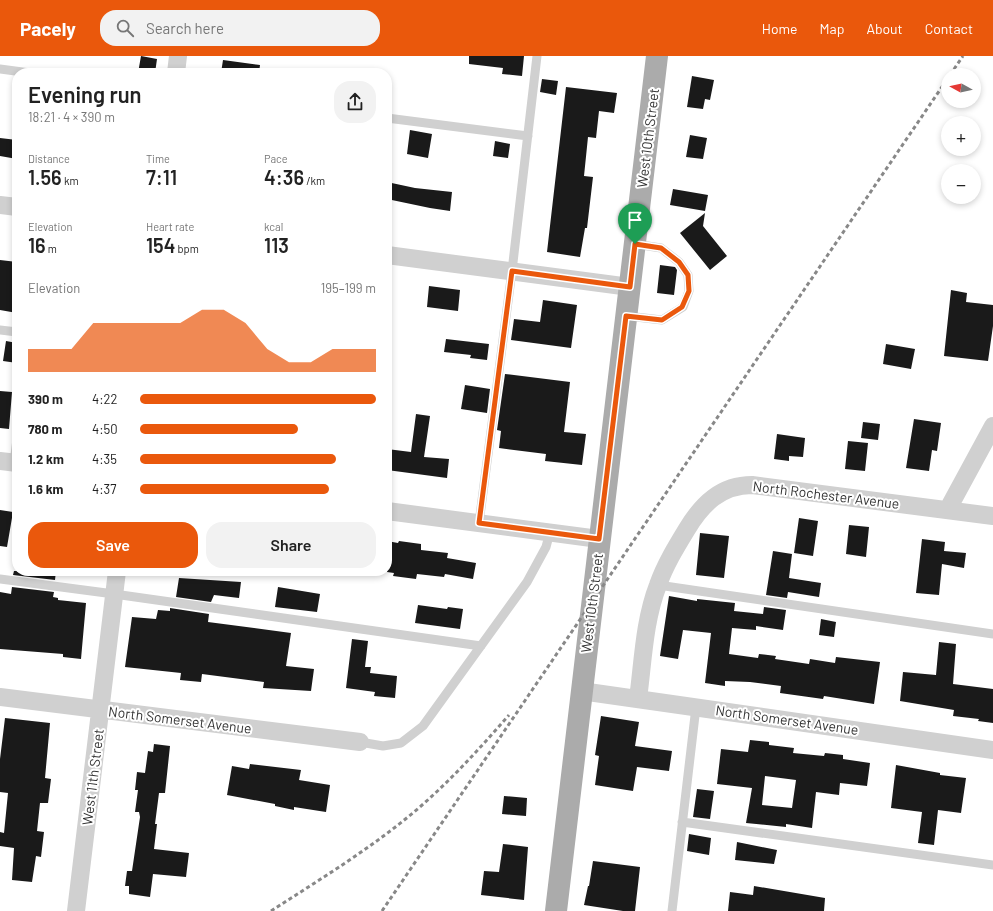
<!DOCTYPE html>
<meta charset="utf-8">
<style>
:root{--surface:#fff;--page:#f2f2f2;--text:#222;--muted:#767676;--accent:#ea580c}
body{margin:0;font-family:Barlow,sans-serif;background:var(--page);color:var(--text);height:100vh;display:flex;flex-direction:column;font-size:15px;white-space:nowrap}
*{box-sizing:border-box;margin:0}
p{font-size:13px;color:var(--muted)}
.icon{flex:none;width:22px;height:22px;fill:none;stroke:currentColor;stroke-width:2;stroke-linecap:round;stroke-linejoin:round}
.map{position:relative;flex:1;overflow:hidden}
.sheet{position:absolute;left:12px;top:12px;width:380px;height:508px;display:flex;flex-direction:column;background:var(--surface);border-radius:16px;box-shadow:0 2px 6px #0003}
.sheet>*{flex:none}
.needle{width:26px;rotate:278deg}
.controls{position:absolute;left:941px;top:12px;display:grid;gap:8px}
.controls a{display:grid;place-items:center;width:40px;height:40px;border-radius:50%;background:var(--surface);box-shadow:0 2px 6px #0003;font-size:20px}
.pin{position:absolute;display:grid;place-items:center;width:34px;height:34px;color:#fff;margin:-41px -17px;border-radius:50% 50% 50% 0;rotate:-45deg;box-shadow:0 0 4px #0007}
.pin .icon{rotate:45deg}
.round{display:grid;place-items:center;flex:none;width:42px;height:42px;border-radius:16px;background:var(--page)}
.head{display:flex;align-items:center;justify-content:space-between;height:68px;padding:0 16px}
h1{font-size:22px;font-weight:600;line-height:30px}
.stats{display:grid;grid-template-columns:repeat(3,1fr);gap:6px;height:68px;padding:4px 16px}
.stats div{display:grid;align-content:center}
.stats b{font-size:20px;font-weight:600}
.stats small{font-size:11px;font-weight:400}
.stats p{font-size:11px}
.chart{height:112px;padding:8px 16px}
.chart p{display:flex;justify-content:space-between}
.chart svg{width:100%;height:72px;margin-top:4px;fill:var(--accent);opacity:.7}
.cta{display:flex;gap:8px;margin-top:auto;padding:8px 16px}
.cta a{flex:1;height:46px;border-radius:16px;background:var(--accent);color:#fff;font-size:16px;font-weight:600;line-height:46px;text-align:center}
.cta a+a{background:var(--page);color:var(--text)}
ul{padding:0 16px;list-style:none;font-size:13px}
li{display:grid;grid-template-columns:64px 48px 1fr;align-items:center;height:30px}
li i{height:10px;border-radius:5px;background:var(--accent)}
header{display:flex;align-items:center;gap:24px;box-sizing:border-box;height:56px;padding:0 20px;background:var(--accent);color:#fff}
header strong{font-size:19px}
nav{display:flex;gap:22px;margin-inline-start:auto;font-size:14px}
.search{width:280px;height:36px;background:var(--page);display:flex;align-items:center;gap:10px;box-sizing:border-box;padding:0 14px;border-radius:16px;color:var(--muted);font-size:15px}
.map>svg:first-child{display:block}
.building{fill:#1a1a1a;fill-rule:evenodd}
.lines{fill:none;stroke-linecap:round;stroke-linejoin:round}
.lane{stroke:#d0d0d0;stroke-width:9}
.street{stroke:#d0d0d0;stroke-width:18}
.primary{stroke:#ababab;stroke-width:22}
.rail{stroke:#888;stroke-width:3;stroke-dasharray:4 3;stroke-linecap:butt}
.route-casing{stroke:#fff;stroke-width:8}
.route{stroke:#ea580c;stroke-width:5}
.labels{text-anchor:middle;stroke-width:4;stroke-linejoin:round;paint-order:stroke}
.street-label{font-size:14px;fill:#333;stroke:#fff}
</style>
<header>
<strong>Pacely</strong>
<div class="search"><svg class="icon" aria-label="search" viewBox="0 0 24 24"><circle cx="10" cy="10" r="6"/><path d="M15 15l6 6"/></svg>Search here</div>
<nav><a>Home</a><a>Map</a><a>About</a><a>Contact</a></nav>
</header>
<div class="map">
<svg width="993" height="855" viewBox="0 0 993 855">
<rect width="100%" height="100%" fill="#fff"/>
<path class="building" d="M141,0L157,3L155,17H138Z
M469,0H524L522,20L502,18L503,12L469,8Z
M223,4L260,9L259,17H221Z
M692,20L714,24L710,44L705,43L703,53L687,51Z
M542,23L558,25L556,39L540,36Z
M566,31L617,37L614,57L599,55L596,82L588,81L584,120L593,121L587,172H585L580,201L547,196Z
M410,74L432,78L428,102L407,98Z
M690,79L707,82L703,103L686,101Z
M0,82L17,84V103L0,100Z
M495,85L510,88L508,102L493,100Z
M387,126L415,132L452,136L450,155L430,152L387,143Z
M673,133L708,139L705,155L670,149Z
M705,157L703,170L727,200L710,214L680,177Z
M0,204L17,206V257L0,254Z
M660,209L675,211L677,214L674,239L657,237Z
M429,230L460,234L458,255L427,251Z
M951,234L967,237L966,246L993,249V270L988,305L944,300Z
M543,244L577,249L571,292L511,284L514,263L540,266Z
M446,283L489,288L487,304L470,302L471,299L444,296Z
M6,285L17,287V307L3,305Z
M886,288L915,293L911,313L883,308Z
M505,318L570,326L564,376L586,378L582,409L545,405L546,398L499,392L501,375L497,374Z
M465,329L490,333L487,357L461,353Z
M0,335L12,336L9,373L0,372Z
M416,358L430,360L424,401L449,403L447,422L387,414V393L411,396Z
M914,363L941,367L937,395L932,394L929,415L906,412Z
M863,366L880,368L878,384L861,382Z
M777,378L805,382L803,401L789,400V405L774,403Z
M848,385L868,387L865,415L845,413Z
M0,454L13,456L7,491L0,490Z
M799,462L818,465L813,500L794,497Z
M849,469L869,471L866,501L846,498Z
M700,477L729,480L724,522L696,519Z
M922,483L945,486L944,495L966,497L964,512L942,508L939,539L916,537Z
M387,485L398,487L399,485L421,488V494L448,497L447,502L476,507L473,523L445,518L444,521L417,518L416,523L393,520L394,517L387,516Z
M773,495L792,498L789,522L821,527L819,541L788,536L787,542L766,539Z
M14,515H56L55,524L13,519Z
M179,522L241,526L239,542L214,539L211,546L176,541Z
M12,531L54,536L53,541L58,542V544L86,547L81,603L63,601V598L0,593V536L11,538Z
M278,531L320,538L317,556L275,551Z
M669,540L697,545V543L735,547L734,555L763,558L764,551L786,554L783,574L756,570V574L732,572L729,598L758,602L759,598L776,600L775,603L809,608L810,603L835,607L836,601L880,606L874,648L824,640L823,643L780,637L781,630L750,626L725,625V630L705,627L711,577L683,574L678,603L660,600Z
M418,549L447,553L448,551L463,553L460,573L415,567Z
M170,552L209,558L208,566L291,577L286,610L314,613L311,635L263,632L264,626L202,618L201,626L180,624L181,617L125,611L132,561L156,563L158,554L170,555Z
M821,563L836,566L834,581L819,579Z
M352,583L368,585L365,611H371L370,617L397,620L395,642L374,640L375,636L346,632Z
M939,586L956,588L953,628L993,633V667L978,665L979,663L953,660L954,654L900,645L903,616L936,619Z
M601,660L639,666L635,690L672,695L669,715L637,711L633,735L595,729L599,700L595,699Z
M5,662L50,667L45,722L51,723L48,747H40L37,775L44,776L41,801L36,800L32,826L12,824L14,792L0,790V776L4,777L8,737L0,736V703Z
M750,684L769,686V689L794,692L793,697L824,700L825,697L843,699V703L870,707L867,730L840,727L839,739L816,736L812,772L786,768V771L746,767L752,732L717,728L721,693L748,696ZM765,720L796,724L792,752L762,749Z
M154,688L170,690L165,737H159L155,768H157L154,793L189,797L186,821L153,818L150,841L129,838V830H125L127,815H132L140,761L139,756H135L138,734H135L137,716L145,717L148,695L153,696Z
M250,708L301,714L299,724L330,729L326,756L294,751V754L275,750V748L227,739L232,710L249,713Z
M896,709L940,717V719L966,722L961,757L938,754L934,789L918,787L922,756L891,752Z
M697,733L714,735L710,763L693,761Z
M504,740L527,742L526,760L502,758Z
M689,778L711,782L709,799L687,795Z
M737,786L777,794L774,808L735,804Z
M503,788L528,791L524,844L481,839L484,815L499,816Z
M593,805L640,811L635,855H623L584,849L588,830H589Z
M754,830L825,842L824,855H728L730,836L753,839Z"/>
<g class="lines">
<path class="lane" d="M0,13L30,17
M387,62L528,80
M627,260L662,264L683,251L689,235L688,219L679,206L661,192L635,188
M0,274L17,276
M14,407L17,383
M479,467L512,215L537,0
M0,523L114,538L481,590
M658,529L993,578
M360,686L383,690L401,687L423,670L527,526L546,491L550,476
M682,766L993,809
M672,855L696,651"/>
<path class="street" d="M176,17L178,0
M0,149L17,151
M387,199L630,231
M0,405L17,407
M948,453L993,370
M387,455L599,483
M581,635L993,694
M0,641L360,686
M638,643C643,606 644,565 658,529C665,509 676,491 687,473C702,448 721,429 752,429L993,460
M76,855L117,515"/>
<path class="primary" d="M556,855L657,0"/>
<path class="rail" d="M950,19L963,0
M271,855C322,822 375,790 421,750C453,722 481,691 509,659
M382,855L948,22"/>
</g>
<g class="lines">
<defs>
<path id="route" d="M635,188L661,192L679,206L688,219L689,235L682,251L662,264L626,260L599,483L479,467L512,215L630,231Z"/>
</defs>
<use href="#route" class="route-casing"/>
<use href="#route" class="route"/>
</g>
<g class="labels">
<g class="street-label">
<text transform="translate(648 82) rotate(-83)" y="5">West 10th Street</text>
<text transform="translate(826 439) rotate(7)" y="5">North Rochester Avenue</text>
<text transform="translate(592 547) rotate(-83)" y="5">West 10th Street</text>
<text transform="translate(180 664) rotate(7)" y="5">North Somerset Avenue</text>
<text transform="translate(787 664) rotate(8)" y="5">North Somerset Avenue</text>
<text transform="translate(93 721) rotate(-83)" y="5">West 11th Street</text>
</g>
</g>
</svg>
<div class="controls">
<a><svg class="needle" viewBox="-14 -14 28 28"><path d="M0-13l5 13h-10z" fill="#e53935"/><path d="M0 13l5-13h-10z" fill="#767676"/></svg></a>
<a>+</a>
<a>−</a>
</div>
<div class="pin" style="left:635px;top:188px;background:#1e9e55"><svg class="icon" aria-label="arrive" viewBox="0 0 24 24"><path d="M6 21V4h12l-3 4 3 4H6"/></svg></div>
<section class="sheet">
<div class="head"><div><h1>Evening run</h1><p>18:21 · 4 × 390 m</p></div><a class="round"><svg class="icon" aria-label="share" viewBox="0 0 24 24"><path d="M12 15V3M7 8l5-5 5 5M5 13v7h14v-7"/></svg></a></div>
<div class="stats">
<div><p>Distance</p><b>1.56<small> km</small></b></div>
<div><p>Time</p><b>7:11</b></div>
<div><p>Pace</p><b>4:36<small> /km</small></b></div>
</div>
<div class="stats">
<div><p>Elevation</p><b>16<small> m</small></b></div>
<div><p>Heart rate</p><b>154<small> bpm</small></b></div>
<div><p>kcal</p><b>113</b></div>
</div>
<div class="chart"><p><span>Elevation</span>195–199 m</p>
<svg viewBox="0 0 160 44" preserveAspectRatio="none"><path d="M0 44V30L10 30L20 30L30 14L40 14L50 14L60 14L70 14L80 6L90 6L100 14L110 30L120 38L130 38L140 30L150 30L160 30V44z"/></svg>
</div>
<ul>
<li><b>390 m</b>4:22<i style="width:100%"></i></li>
<li><b>780 m</b>4:50<i style="width:67%"></i></li>
<li><b>1.2 km</b>4:35<i style="width:83%"></i></li>
<li><b>1.6 km</b>4:37<i style="width:80%"></i></li>
</ul>
<div class="cta"><a>Save</a><a>Share</a></div>
</section>
</div>
